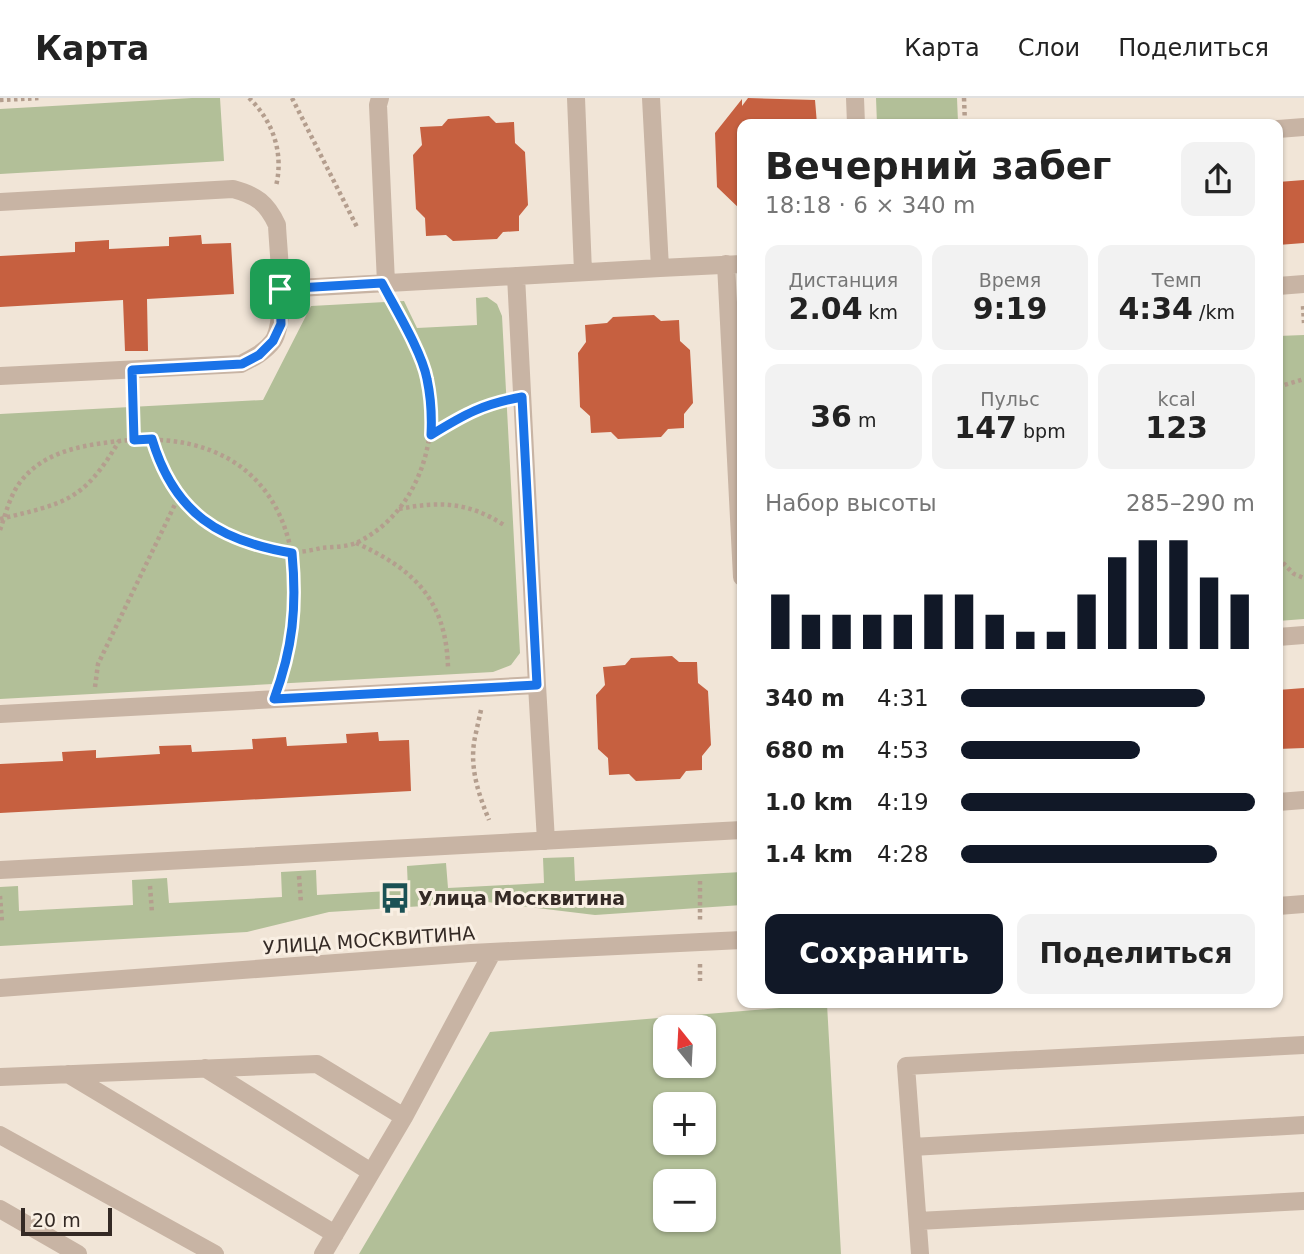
<!DOCTYPE html>
<html lang="ru">
<meta charset="utf-8">
<style>
:root{--surface:#fff;--page:#f2f2f2;--text:#222;--muted:#767676;--line:#e0e0e0;--accent:#111827}
body{margin:0;font-family:"DejaVu Sans",sans-serif;background:var(--page);color:var(--text);height:100vh;display:flex;flex-direction:column;font-size:26px;white-space:nowrap}
*{box-sizing:border-box;margin:0}
p{font-size:23px;color:var(--muted)}
.icon{flex:none;width:38px;height:38px;fill:none;stroke:currentColor;stroke-width:2;stroke-linecap:round;stroke-linejoin:round}
.map{position:relative;flex:1;overflow:hidden}
.details{position:absolute;left:737px;top:21px;width:546px;height:889px;display:flex;flex-direction:column;background:var(--surface);border-radius:14px;box-shadow:0 2px 5px #0004}
.details>*{flex:none}
.needle{width:46px;rotate:342deg}
.fabs{position:absolute;left:653px;top:917px;display:grid;gap:14px}
.fabs a{display:grid;place-items:center;width:63px;height:63px;border-radius:14px;background:var(--surface);box-shadow:0 2px 5px #0004;font-size:35px}
.scale{position:absolute;left:21px;bottom:18px;width:91px;box-sizing:border-box;padding-left:7px;border:4px solid #342a25;border-top:0;font-size:19px;line-height:24px;white-space:nowrap;color:#342a25;-webkit-text-stroke:5px #f9efe3;paint-order:stroke}
.pin{position:absolute;display:grid;place-items:center;width:60px;height:60px;color:#fff;margin:-30px;border-radius:14px;box-shadow:0 4px 10px #0006}
.round{display:grid;place-items:center;flex:none;width:74px;height:74px;border-radius:14px;background:var(--page)}
.headline{display:flex;align-items:center;justify-content:space-between;height:119px;padding:0 28px}
h1{font-size:38px;font-weight:800;line-height:52px}
.figures{display:grid;grid-template-columns:repeat(3,1fr);gap:10px;height:119px;padding:7px 28px}
.figures div{display:grid;align-content:center;border-radius:14px;background:var(--page);text-align:center}
.figures b{font-size:30px;font-weight:800}
.figures small{font-size:19px;font-weight:400}
.figures p{font-size:19px}
.chart{height:196px;padding:14px 28px}
.chart p{display:flex;justify-content:space-between}
.chart svg{width:100%;height:126px;margin-top:7px;stroke:var(--accent);stroke-width:6}
.primary-button{display:flex;gap:14px;margin-top:auto;padding:14px 28px}
.primary-button a{flex:1;height:80px;border-radius:14px;background:var(--accent);color:#fff;font-size:28px;font-weight:800;line-height:80px;text-align:center}
.primary-button a+a{background:var(--page);color:var(--text)}
ul{padding:0 28px;list-style:none;font-size:23px}
li{display:grid;grid-template-columns:112px 84px 1fr;align-items:center;height:52px}
li i{height:18px;border-radius:9px;background:var(--accent)}
header{display:flex;align-items:center;gap:42px;box-sizing:border-box;height:98px;padding:0 35px;background:var(--surface);border-bottom:2px solid var(--line)}
header strong{font-size:33px}
nav{display:flex;gap:38px;margin-inline-start:auto;font-size:24px}
.map>svg:first-child{display:block}
.green{fill:#b2bf98;fill-rule:evenodd}
.building{fill:#c66040}
.lines{fill:none;stroke-linecap:round;stroke-linejoin:round}
.path{stroke:#b49e8e;stroke-width:4.5;stroke-dasharray:3.5 3.5;stroke-linecap:butt}
.minor{stroke:#c8b4a4;stroke-width:18}
.route-casing{stroke:#fff;stroke-width:14}
.route{stroke:#1a73e8;stroke-width:9}
.labels{text-anchor:middle;stroke-width:6;stroke-linejoin:round;paint-order:stroke}
.poi-label{font-size:19px;font-weight:bold;fill:#342a25;stroke:#f9efe3;text-anchor:start}
.street-label{font-size:19px;fill:#342a25;stroke:#f9efe3}
</style>
<header>
<strong>Карта</strong>
<nav><a>Карта</a><a>Слои</a><a>Поделиться</a></nav>
</header>
<div class="map">
<svg width="1304" height="1156" viewBox="0 0 1304 1156">
<rect width="100%" height="100%" fill="#f1e5d7"/>
<path class="green" d="M192,0H220L224,63L0,76V11Z
M876,0H957L958,24L952,26H877Z
M487,199L497,206L502,218L520,555L511,567L493,574L0,601V316L263,302L311,208L404,203L417,230L477,227L476,200Z
M1304,237V521L1278,523V238Z
M574,759L575,783L742,774V807L595,817L487,804L329,814L247,834L0,848V789L18,788L19,813L133,807L132,782L167,780L169,805L282,799L281,774L316,772L317,797L408,792L407,768L446,765L448,790L544,785L543,760Z
M827,906L841,1156H359L490,934ZM665,929H704V968H665ZM704,1006V1045H665V1006ZM704,1083V1122H665V1083Z"/>
<path class="building" d="M748,0L815,2L817,26H742V113L717,89L715,35L742,1V8Z
M489,18L496,25L514,24L515,45L525,54L528,107L519,118V133L503,134L497,141L453,143L446,137L426,138L425,120L416,111L413,57L422,47L420,29L442,28L448,21Z
M1304,82V145L1278,147V84Z
M201,137L202,146L231,145L234,196L147,201L148,253H125L123,202L0,209V158L75,154V144L109,142V151L169,148V139Z
M654,217L661,223L679,222L680,243L690,252L693,305L684,316V330L668,331L661,339L618,341L611,334L591,335L590,318L580,309L578,255L586,244L585,227L607,225L613,219Z
M672,558L679,564H697L698,585L708,593L711,647L702,658V672L686,673L680,681L636,683L629,676L609,677L608,660L598,651L596,597L605,587L603,569L625,567L631,560Z
M1304,590V650L1278,651V592Z
M378,634L379,643L409,642L411,693L0,715V666L63,663L62,654L96,652V660L160,656L159,648L191,647L192,654L253,651L252,641L286,639L287,648L347,645L346,636Z"/>
<g class="lines">
<path class="path" d="M249,0C273,23 284,55 276,88
M292,0L358,131
M964,0L965,26
M0,2L41,0
M1303,208L1304,225
M1278,289L1304,281
M133,294L134,342
M432,336L465,315L499,303
M152,341C169,397 210,441 269,451C277,452 287,455 295,454C304,454 313,452 321,450C332,449 348,449 358,444C417,415 441,342 427,281C422,259 405,228 394,208
M399,411C440,403 468,404 504,427
M0,421C65,405 83,404 119,343
M0,432C6,415 10,397 21,383C43,355 78,348 111,344C270,323 321,440 283,576
M356,445C414,471 446,502 448,569
M1278,460L1294,476L1304,480
M95,589L98,566L179,398
M481,612C479,621 477,630 475,639C469,668 478,695 489,722
M299,778L301,805
M700,783V823
M150,788L152,815
M0,798L2,824
M700,866V883"/>
<path class="minor" d="M380,0L378,7L386,185
M576,0L583,174
M651,0L660,170L742,166
M855,0L856,26
M1278,31L1304,29
M0,104L233,91C256,97 267,105 277,127C278,154 287,222 273,243C265,254 253,260 241,266L0,278
M726,166L742,479
M1278,188L1304,186
M280,191L660,170
M1278,539L1304,537
M537,587L546,743
M0,616L537,587L516,178
M1278,704L1304,702
M0,772L742,732
M1278,808L1304,806
M0,890L471,855L742,842
M205,970L371,1074
M68,976L335,1136
M0,979L317,966L404,1019
M0,1037L215,1156
M912,1049L1304,1027
M0,1111L78,1156
M918,1123L1304,1103
M323,1156L404,1019L492,855
M920,1156L906,968L1304,947"/>
</g>
<g class="lines">
<defs>
<path id="route" d="M382,185C395,210 422,254 427,281C431,300 432,318 431,337C465,316 483,306 522,299L537,587L274,601C293,550 297,509 292,455C219,443 174,415 152,341L134,342L132,272L242,266L259,257L273,243L281,226L280,191Z"/>
</defs>
<use href="#route" class="route-casing"/>
<use href="#route" class="route"/>
</g>
<defs>
<symbol id="bus-bare" viewBox="-9 -9 18 18"><path d="M-5-6H5V4H4V6H2V4H-2V6H-4V4H-5ZM-3.5-4V0h7V-4ZM-3.5 1.2v1.5H-2V1.2ZM2 1.2v1.5H3.5V1.2Z" fill="#1b5155" stroke="#f9efe3" stroke-width="2.5" paint-order="stroke"/></symbol>
</defs>
<g fill-rule="evenodd">
<use href="#bus-bare" x="373" y="778" width="44" height="44"/>
</g>
<g class="labels">
<g class="poi-label">
<text x="418" y="807">Улица Москвитина</text>
</g>
<g class="street-label">
<text transform="translate(369 842) rotate(-4)" y="7">УЛИЦА МОСКВИТИНА</text>
</g>
</g>
</svg>
<div class="fabs">
<a><svg class="needle" viewBox="-14 -14 28 28"><path d="M0-13l5 13h-10z" fill="#e53935"/><path d="M0 13l5-13h-10z" fill="#767676"/></svg></a>
<a>+</a>
<a>−</a>
</div>
<div class="scale">20 m</div>
<div class="pin" style="left:280px;top:191px;background:#1e9e55"><svg class="icon" aria-label="arrive" viewBox="0 0 24 24"><path d="M6 21V4h12l-3 4 3 4H6"/></svg></div>
<section class="details">
<div class="headline"><div><h1>Вечерний забег</h1><p>18:18 · 6 × 340 m</p></div><a class="round"><svg class="icon" aria-label="share" viewBox="0 0 24 24"><path d="M12 15V3M7 8l5-5 5 5M5 13v7h14v-7"/></svg></a></div>
<div class="figures">
<div><p>Дистанция</p><b>2.04<small> km</small></b></div>
<div><p>Время</p><b>9:19</b></div>
<div><p>Темп</p><b>4:34<small> /km</small></b></div>
</div>
<div class="figures">
<div><b>36<small> m</small></b></div>
<div><p>Пульс</p><b>147<small> bpm</small></b></div>
<div><p>kcal</p><b>123</b></div>
</div>
<div class="chart"><p><span>Набор высоты</span>285–290 m</p>
<svg viewBox="0 0 160 44" preserveAspectRatio="none"><path d="M5 44V25M15 44V32M25 44V32M35 44V32M45 44V32M55 44V25M65 44V25M75 44V32M85 44V38M95 44V38M105 44V25M115 44V12M125 44V6M135 44V6M145 44V19M155 44V25"/></svg>
</div>
<ul>
<li><b>340 m</b>4:31<i style="width:83%"></i></li>
<li><b>680 m</b>4:53<i style="width:61%"></i></li>
<li><b>1.0 km</b>4:19<i style="width:100%"></i></li>
<li><b>1.4 km</b>4:28<i style="width:87%"></i></li>
</ul>
<div class="primary-button"><a>Сохранить</a><a>Поделиться</a></div>
</section>
</div>
